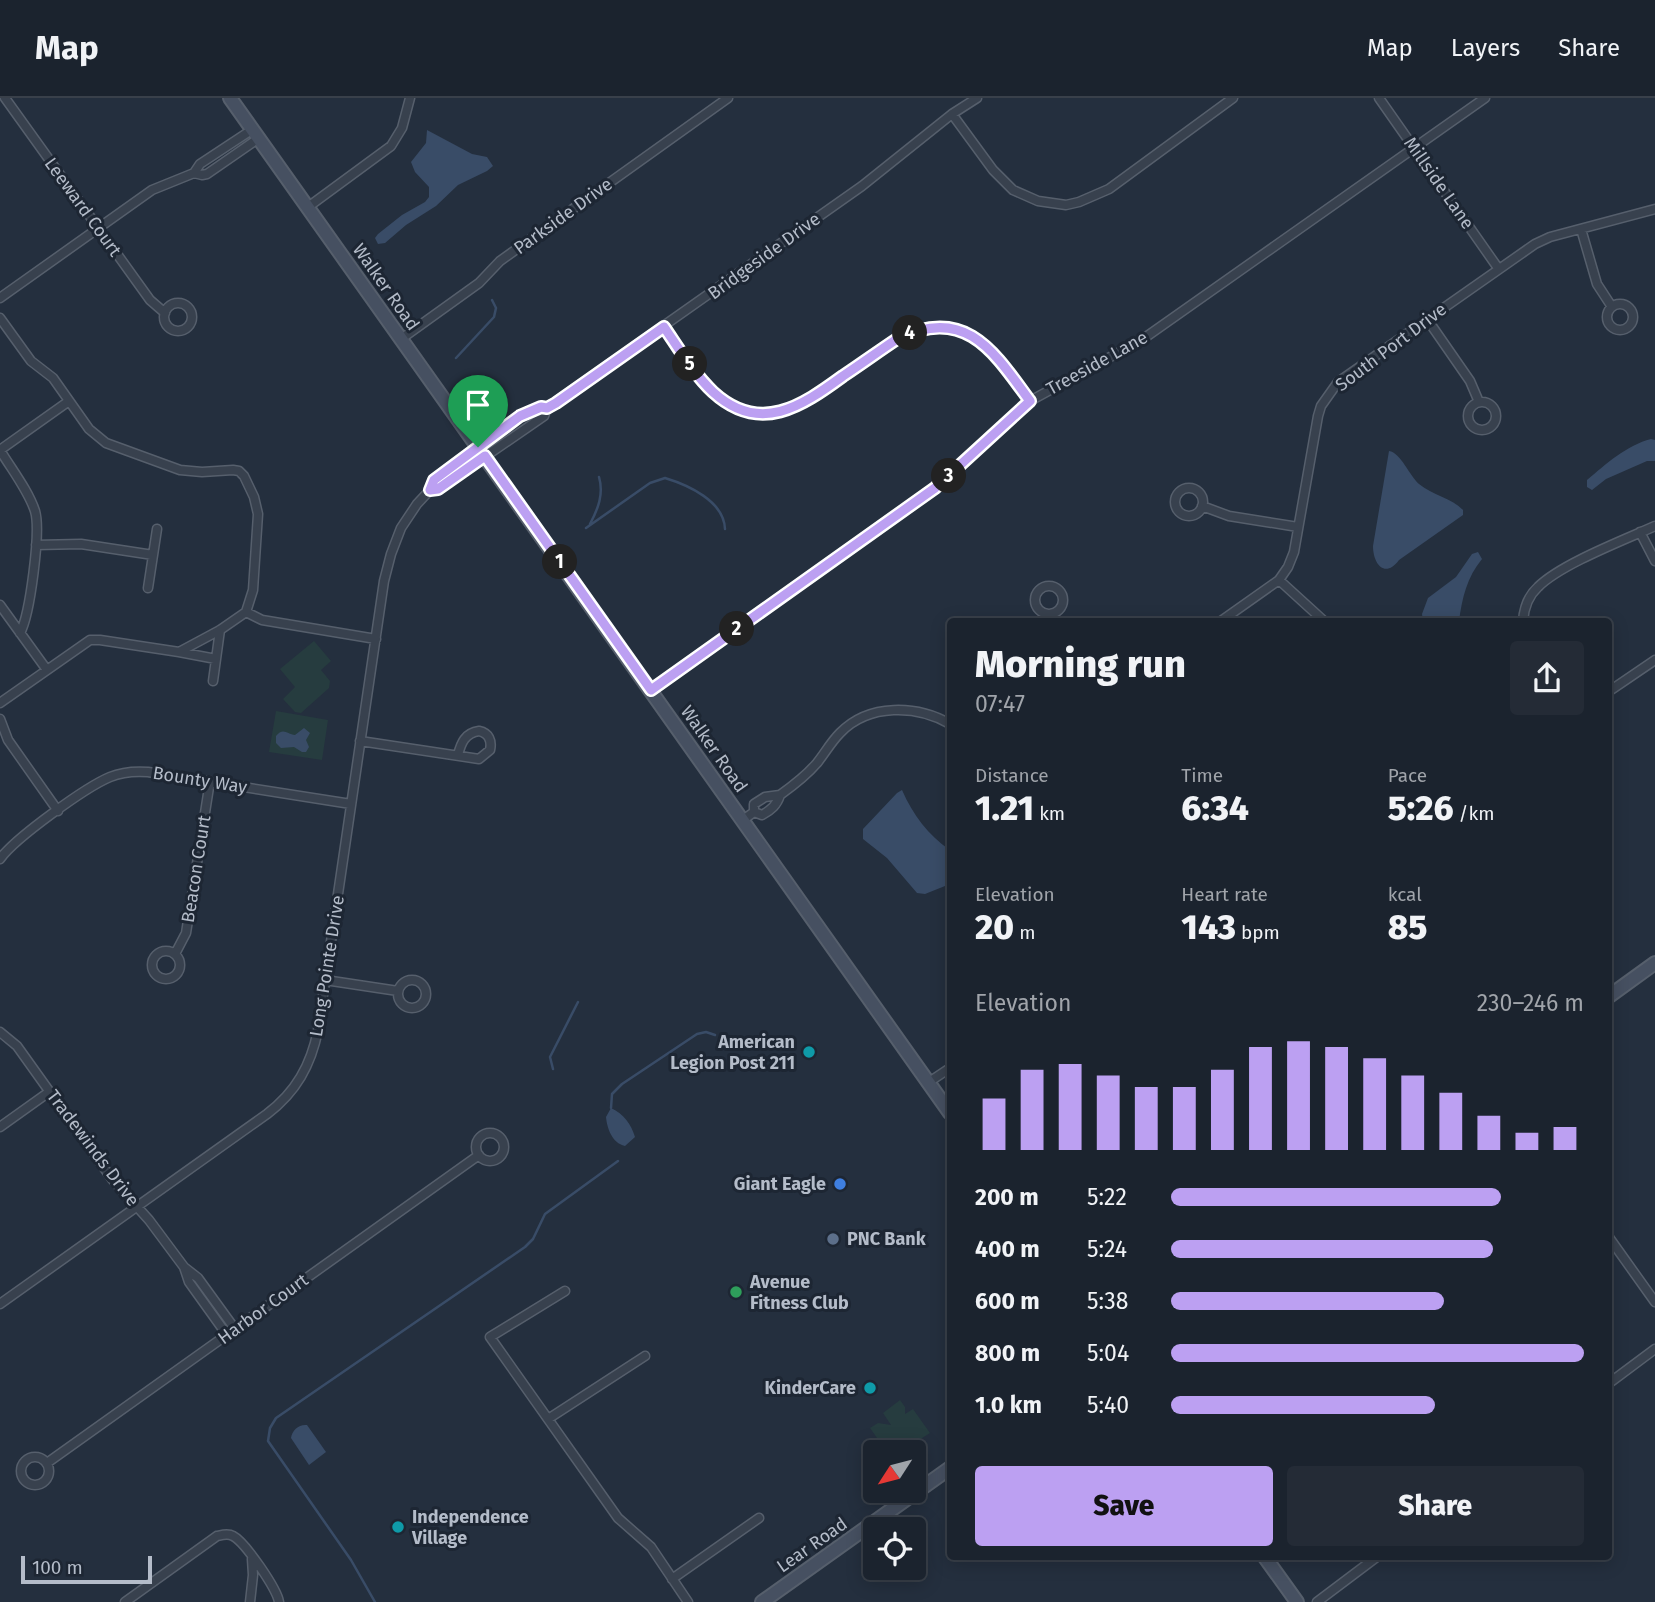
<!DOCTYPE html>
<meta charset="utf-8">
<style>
:root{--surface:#1b232e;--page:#242b36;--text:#f1f3f6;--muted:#a0a4aa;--line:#39404a;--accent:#bca0f2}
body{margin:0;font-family:"Fira Sans",sans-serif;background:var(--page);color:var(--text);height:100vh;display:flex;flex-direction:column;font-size:26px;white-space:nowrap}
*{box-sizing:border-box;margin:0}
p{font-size:23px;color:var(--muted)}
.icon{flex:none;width:38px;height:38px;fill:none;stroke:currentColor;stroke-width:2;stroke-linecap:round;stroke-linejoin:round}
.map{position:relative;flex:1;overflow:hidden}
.side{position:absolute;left:947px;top:520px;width:665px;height:942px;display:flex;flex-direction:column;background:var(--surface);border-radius:7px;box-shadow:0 4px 18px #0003,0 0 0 2px var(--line)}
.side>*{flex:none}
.needle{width:46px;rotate:234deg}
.controls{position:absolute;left:863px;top:1342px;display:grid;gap:14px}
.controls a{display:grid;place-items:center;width:63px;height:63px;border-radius:7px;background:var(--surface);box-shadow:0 4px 18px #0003,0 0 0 2px var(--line);font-size:35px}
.scale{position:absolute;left:21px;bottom:18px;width:131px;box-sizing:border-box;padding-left:7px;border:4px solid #b4bcc9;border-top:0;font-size:19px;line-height:24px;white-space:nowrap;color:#b4bcc9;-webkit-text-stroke:5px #1d2633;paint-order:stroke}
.pin{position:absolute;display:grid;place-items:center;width:60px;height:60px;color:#fff;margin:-72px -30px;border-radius:50% 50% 50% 0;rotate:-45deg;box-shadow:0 0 7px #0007}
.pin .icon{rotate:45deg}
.km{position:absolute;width:35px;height:35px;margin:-18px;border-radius:50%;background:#222;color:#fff;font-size:19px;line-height:35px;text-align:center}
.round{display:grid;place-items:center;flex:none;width:74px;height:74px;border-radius:7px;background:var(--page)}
.overview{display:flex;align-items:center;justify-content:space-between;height:119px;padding:0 28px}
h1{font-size:38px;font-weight:800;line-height:52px}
.metrics{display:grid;grid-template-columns:repeat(3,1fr);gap:10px;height:119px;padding:7px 28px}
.metrics div{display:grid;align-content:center}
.metrics b{font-size:35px;font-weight:800}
.metrics small{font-size:19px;font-weight:400}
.metrics p{font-size:19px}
.chart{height:196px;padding:14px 28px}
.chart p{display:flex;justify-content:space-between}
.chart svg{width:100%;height:126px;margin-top:7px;stroke:var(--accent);stroke-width:6}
.primary-button{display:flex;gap:14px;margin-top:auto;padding:14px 28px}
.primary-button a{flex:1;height:80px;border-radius:7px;background:var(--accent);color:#111;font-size:28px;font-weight:800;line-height:80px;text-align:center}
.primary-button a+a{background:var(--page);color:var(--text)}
ul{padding:0 28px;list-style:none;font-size:23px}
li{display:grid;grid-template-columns:112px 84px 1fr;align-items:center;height:52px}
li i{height:18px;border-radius:9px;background:var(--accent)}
header{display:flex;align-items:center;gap:42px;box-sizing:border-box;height:98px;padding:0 35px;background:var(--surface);border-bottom:2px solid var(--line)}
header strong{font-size:33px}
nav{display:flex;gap:38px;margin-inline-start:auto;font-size:24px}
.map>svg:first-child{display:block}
.green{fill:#263c3f}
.water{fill:#394c67}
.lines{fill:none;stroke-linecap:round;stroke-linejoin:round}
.stream{stroke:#394c67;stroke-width:2.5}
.street-casing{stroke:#565f6c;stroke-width:11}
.secondary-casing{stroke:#565f6c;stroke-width:16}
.street{stroke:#38414e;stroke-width:8}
.secondary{stroke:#465061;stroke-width:12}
.route-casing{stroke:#fff;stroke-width:14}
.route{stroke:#bca0f2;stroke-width:9}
.culture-dot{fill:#0f9aa8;stroke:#1d2633;stroke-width:2.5}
.shop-dot{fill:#3f7fe0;stroke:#1d2633;stroke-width:2.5}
.service-dot{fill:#5c6f8a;stroke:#1d2633;stroke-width:2.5}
.leisure-dot{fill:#2e9e5b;stroke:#1d2633;stroke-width:2.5}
.labels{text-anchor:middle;stroke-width:6;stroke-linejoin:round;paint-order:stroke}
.street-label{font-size:18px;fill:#b4bcc9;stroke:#1d2633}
.poi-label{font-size:18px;font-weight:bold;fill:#b4bcc9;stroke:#1d2633;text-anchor:end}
</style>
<header>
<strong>Map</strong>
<nav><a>Map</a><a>Layers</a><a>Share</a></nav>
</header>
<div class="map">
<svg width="1655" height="1504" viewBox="0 0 1655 1504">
<rect width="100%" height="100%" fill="#242f3e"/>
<path class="green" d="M314,543L331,563L321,572L330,583L329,590L301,615L295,614L283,601L295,589L280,571Z
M276,613L328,622L322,662L269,654Z
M900,1302L905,1309V1316L913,1311L930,1335L916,1344L882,1347L870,1330L878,1325L891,1327L883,1315Z"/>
<path class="water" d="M427,32L472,56L487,59L493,68L487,73L458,87L436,108L406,127L385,145L378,146L375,140L378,136L402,117L425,104L429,99V89L415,74L411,64L426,45Z
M1651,341L1655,342V363H1647L1606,381L1592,392L1587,389V382C1606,366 1627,347 1651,341Z
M1389,353C1401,355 1409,377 1419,386C1432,397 1452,400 1463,412V417L1399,462C1385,481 1373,466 1373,448Z
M1478,454L1482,461C1467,479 1462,500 1459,523H1423L1422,516L1428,500L1456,479L1472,456Z
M304,630L310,635L306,642L309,649L306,654H302L294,649L281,650L276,645V638C283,629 287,636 295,637Z
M902,692C913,717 928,737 950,752V786L925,796L917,795L887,760L863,741V731L897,695Z
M611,1010C624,1016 631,1026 635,1039L625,1048C612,1045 607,1030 606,1019Z
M307,1327L326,1354L309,1367L291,1340C292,1332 299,1326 307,1327Z"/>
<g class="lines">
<path class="stream" d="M456,260L494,219L496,210L492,202
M590,426C598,411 604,396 599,379
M586,430L650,385L665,380C688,387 724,403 725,431
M553,971L550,959L578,904
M611,1010L612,996L622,986L697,936L706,934L715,937
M375,1504L351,1462L268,1343L270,1330L276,1320L525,1149L533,1141L545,1116L618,1063"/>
<defs>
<path id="street" d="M5,0L150,202L165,215
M1379,0L1498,170
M952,16L993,72L1013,92L1038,103L1066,107L1079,104L1109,91L1233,0
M194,75L200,66L253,31
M308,109L391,48L402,30L410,0
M1581,131L1597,186L1612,209
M0,200L152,92L194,75L202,77L207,76L259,40
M164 219a14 14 0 1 1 28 0a14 14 0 1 1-28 0Z
M1607 219a13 13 0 1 1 26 0a13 13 0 1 1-26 0Z
M0,220L31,263L53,280L89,331L106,345L180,372L202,374L233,372L239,373L244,378L254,399L258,416L253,492L246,514L262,522L376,541
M1427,221L1470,283L1479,304
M664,229C679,251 694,277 713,294C758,335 798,310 839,281C858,268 877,254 897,241C966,208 994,253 1030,303
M401,241L479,185L500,163L728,0
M1468 318a14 14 0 1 1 28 0a14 14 0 1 1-28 0Z
M0,352C12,372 28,392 35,413C41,433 30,517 20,535
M0,352L69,303
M1175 404a14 14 0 1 1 28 0a14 14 0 1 1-28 0Z
M430,392L438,391L544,318L547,310L862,88L952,16L977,0
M1202,408L1229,418L1298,429
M1640,434L1655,463
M36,447L81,446L153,457
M1279,482L1324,523
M1035 502a14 14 0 1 1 28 0a14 14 0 1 1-28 0Z
M148,490L157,431
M0,507L47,572
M1221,523L1279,482L1288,469L1294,454L1318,318L1321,308L1338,284L1535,146L1550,139L1655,111
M1523,523C1524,510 1528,498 1538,489C1561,466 1624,442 1655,428
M179,554L216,561
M213,583L220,532
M651,592L935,390L1030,303L1143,241L1485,0
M1608,594L1655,562
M0,605L90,542H100L179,554L220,532L246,514
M0,621L8,642L58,713
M360,643L479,661L490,652C492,643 489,635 479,633C465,635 461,645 458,657
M780,697C794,687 806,678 817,665C825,655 831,644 840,635C869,605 917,607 950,626
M743,722L754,714V706L765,699L780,697C777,707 771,712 762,717L754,714
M0,761C15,740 86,689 110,679C122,674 135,673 148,674L351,706
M152 867a14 14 0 1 1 28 0a14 14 0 1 1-28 0Z
M175,856L186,835L210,683
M398 896a14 14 0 1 1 28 0a14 14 0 1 1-28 0Z
M325,882L398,893
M0,934L17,948L112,1081L149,1122L184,1169L198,1180L235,1231
M929,984L950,970
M0,1029L49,994
M476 1049a14 14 0 1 1 28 0a14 14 0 1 1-28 0Z
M1608,1138L1655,1204
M184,1169L189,1184L227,1237
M565,1193L490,1239L618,1420L651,1449L688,1504
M0,1206L267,1016C296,994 311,967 318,932L384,483L391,456L401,430L417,406L430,392L434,381L520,318L541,308L547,310
M1608,1286L1655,1251
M548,1321L645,1258
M21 1373a14 14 0 1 1 28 0a14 14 0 1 1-28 0Z
M47,1365L479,1057
M672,1481L759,1420
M125,1504L217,1438C222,1437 228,1435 233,1438C245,1444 277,1491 279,1504
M250,1504L253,1477L252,1461
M1317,1504L1378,1458"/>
<path id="secondary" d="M230,0L950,1015
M1608,899L1655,865
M1264,1458L1297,1504
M762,1504L950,1370"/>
</defs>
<use href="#street" class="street-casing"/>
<use href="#secondary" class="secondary-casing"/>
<use href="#street" class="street"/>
<use href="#secondary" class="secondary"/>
</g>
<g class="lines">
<defs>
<path id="route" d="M664,229C679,251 694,276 713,294C760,337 802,308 843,278C861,266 879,253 897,241C966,207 994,254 1030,303L935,390L651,592L485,358L438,391L430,392L434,382L520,318L541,309L547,310L556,305Z"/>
</defs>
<use href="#route" class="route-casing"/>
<use href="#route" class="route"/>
</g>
<g class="culture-dot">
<circle cx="809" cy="954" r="7"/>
<circle cx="870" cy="1290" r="7"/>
<circle cx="398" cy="1429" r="7"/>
</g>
<circle class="shop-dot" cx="840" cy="1086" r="7"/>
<circle class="service-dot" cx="833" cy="1141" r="7"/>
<circle class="leisure-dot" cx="736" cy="1194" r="7"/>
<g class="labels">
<g class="street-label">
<text transform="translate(1439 85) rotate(55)" y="6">Millside Lane</text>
<text transform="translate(83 109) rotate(54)" y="6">Leeward Court</text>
<text transform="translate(563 118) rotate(-36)" y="6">Parkside Drive</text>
<text transform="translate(764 158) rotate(-36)" y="6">Bridgeside Drive</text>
<text transform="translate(386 189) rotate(55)" y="6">Walker Road</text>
<text transform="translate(1391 249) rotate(-37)" y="6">South Port Drive</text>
<text transform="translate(1097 265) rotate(-29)" y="6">Treeside Lane</text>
<text transform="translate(714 651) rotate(55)" y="6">Walker Road</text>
<text transform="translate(200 682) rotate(9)" y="6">Bounty Way</text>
<text transform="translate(196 771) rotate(-81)" y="6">Beacon Court</text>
<text transform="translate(327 868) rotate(-81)" y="6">Long Pointe Drive</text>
<text transform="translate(93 1050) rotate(53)" y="6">Tradewinds Drive</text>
<text transform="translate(263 1211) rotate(-36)" y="6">Harbor Court</text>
<text transform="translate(812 1447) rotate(-35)" y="6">Lear Road</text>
</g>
<g class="poi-label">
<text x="795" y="950">American<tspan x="795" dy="21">Legion Post 211</tspan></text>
<text x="826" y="1092">Giant Eagle</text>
<text x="847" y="1147" text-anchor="start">PNC Bank</text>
<text x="750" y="1190" text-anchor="start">Avenue<tspan x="750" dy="21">Fitness Club</tspan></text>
<text x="856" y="1296">KinderCare</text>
<text x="412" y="1425" text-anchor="start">Independence<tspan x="412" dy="21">Village</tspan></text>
</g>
</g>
</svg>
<div class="controls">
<a><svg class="needle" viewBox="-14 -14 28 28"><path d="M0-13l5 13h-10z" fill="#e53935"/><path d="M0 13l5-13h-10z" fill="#a0a4aa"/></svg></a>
<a><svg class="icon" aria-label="locate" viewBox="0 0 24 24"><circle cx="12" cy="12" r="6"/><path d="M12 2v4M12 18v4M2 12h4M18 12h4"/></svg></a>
</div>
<div class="scale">100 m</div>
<div class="pin" style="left:478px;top:349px;background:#1e9e55"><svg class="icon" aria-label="arrive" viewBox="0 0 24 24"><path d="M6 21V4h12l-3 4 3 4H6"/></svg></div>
<b class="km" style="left:560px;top:464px">1</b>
<b class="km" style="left:737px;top:531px">2</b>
<b class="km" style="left:949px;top:378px">3</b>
<b class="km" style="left:910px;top:235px">4</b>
<b class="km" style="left:690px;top:266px">5</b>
<section class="side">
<div class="overview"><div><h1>Morning run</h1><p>07:47</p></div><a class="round"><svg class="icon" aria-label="share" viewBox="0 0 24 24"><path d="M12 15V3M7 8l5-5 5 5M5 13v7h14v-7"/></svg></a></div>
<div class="metrics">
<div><p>Distance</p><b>1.21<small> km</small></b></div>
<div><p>Time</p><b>6:34</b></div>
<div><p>Pace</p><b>5:26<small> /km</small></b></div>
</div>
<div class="metrics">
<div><p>Elevation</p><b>20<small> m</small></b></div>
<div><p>Heart rate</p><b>143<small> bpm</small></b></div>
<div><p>kcal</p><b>85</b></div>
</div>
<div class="chart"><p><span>Elevation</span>230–246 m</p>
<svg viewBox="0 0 160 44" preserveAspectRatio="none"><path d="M5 44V26M15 44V16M25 44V14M35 44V18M45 44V22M55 44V22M65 44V16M75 44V8M85 44V6M95 44V8M105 44V12M115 44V18M125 44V24M135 44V32M145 44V38M155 44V36"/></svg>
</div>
<ul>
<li><b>200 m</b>5:22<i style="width:80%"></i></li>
<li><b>400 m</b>5:24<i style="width:78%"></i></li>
<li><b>600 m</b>5:38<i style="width:66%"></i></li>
<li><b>800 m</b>5:04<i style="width:100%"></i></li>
<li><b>1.0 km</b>5:40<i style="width:64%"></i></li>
</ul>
<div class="primary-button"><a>Save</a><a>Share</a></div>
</section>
</div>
